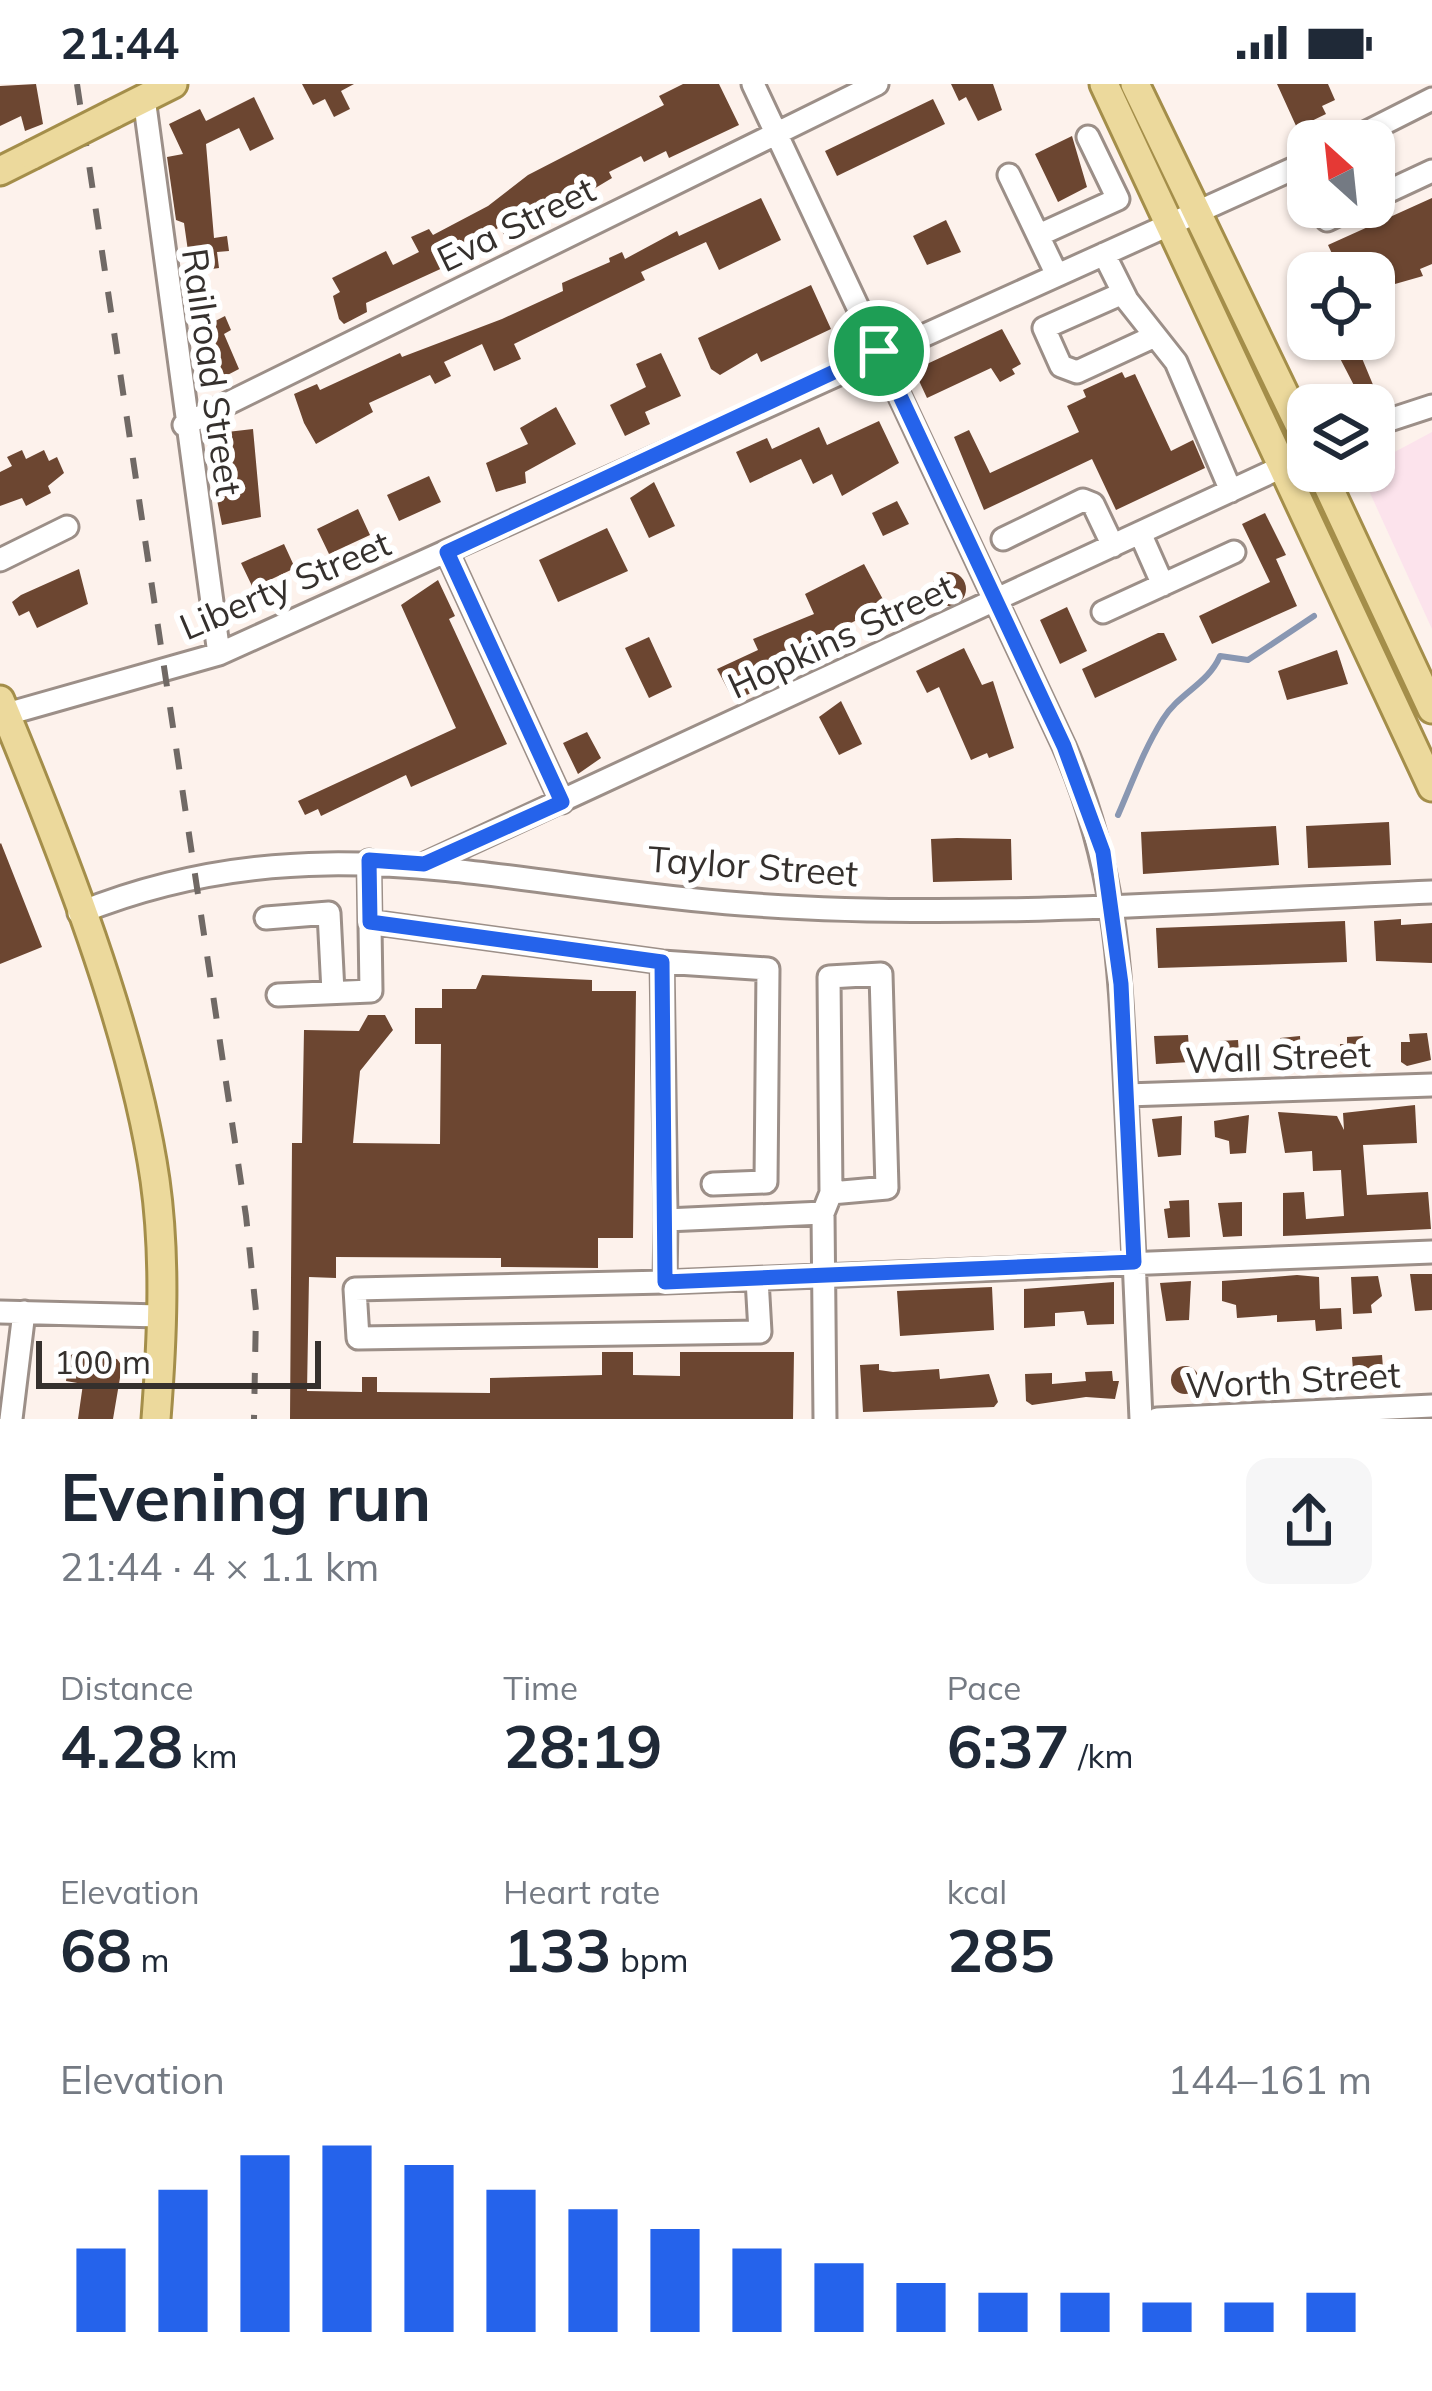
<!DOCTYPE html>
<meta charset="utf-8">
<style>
:root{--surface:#fff;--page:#f6f6f7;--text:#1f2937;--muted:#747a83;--accent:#2563eb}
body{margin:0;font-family:Mulish,sans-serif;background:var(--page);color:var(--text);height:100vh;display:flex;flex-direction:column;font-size:45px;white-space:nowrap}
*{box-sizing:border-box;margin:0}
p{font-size:39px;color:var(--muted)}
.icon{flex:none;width:66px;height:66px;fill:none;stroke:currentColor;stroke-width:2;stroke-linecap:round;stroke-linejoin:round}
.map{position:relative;height:1335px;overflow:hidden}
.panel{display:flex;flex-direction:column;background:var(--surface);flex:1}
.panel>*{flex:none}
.needle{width:78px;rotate:333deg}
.fabs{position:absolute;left:1287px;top:36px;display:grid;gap:24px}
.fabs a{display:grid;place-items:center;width:108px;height:108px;border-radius:24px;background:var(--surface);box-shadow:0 3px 9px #0004;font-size:60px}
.scale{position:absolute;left:36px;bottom:30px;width:285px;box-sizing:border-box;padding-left:12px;border:6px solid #35302d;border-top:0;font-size:33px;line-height:42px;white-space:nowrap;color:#35302d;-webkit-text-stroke:9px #fff;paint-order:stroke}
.pin{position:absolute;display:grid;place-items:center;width:102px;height:102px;color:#fff;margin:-51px;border:6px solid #fff;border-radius:50%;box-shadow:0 3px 12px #0007}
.round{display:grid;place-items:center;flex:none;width:126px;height:126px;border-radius:24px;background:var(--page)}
.headline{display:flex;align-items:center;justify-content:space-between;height:204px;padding:0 60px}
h1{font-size:66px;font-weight:700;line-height:90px}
.stats{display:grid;grid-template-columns:repeat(3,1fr);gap:18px;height:204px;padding:12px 60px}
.stats div{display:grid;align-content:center}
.stats b{font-size:60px;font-weight:700}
.stats small{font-size:33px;font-weight:400}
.stats p{font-size:33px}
.chart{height:336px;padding:24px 60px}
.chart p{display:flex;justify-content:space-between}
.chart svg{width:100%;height:216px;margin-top:12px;stroke:var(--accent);stroke-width:6}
.status{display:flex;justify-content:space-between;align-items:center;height:84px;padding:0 60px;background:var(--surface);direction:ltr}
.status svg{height:33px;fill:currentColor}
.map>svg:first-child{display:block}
.education{fill:#fce3ec}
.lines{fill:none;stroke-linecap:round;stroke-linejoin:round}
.stream{stroke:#8997b2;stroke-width:6}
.building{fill:#6c4631}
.minor-casing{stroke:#9c8f88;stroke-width:27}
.major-casing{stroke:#a48e4a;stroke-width:33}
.minor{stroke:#fff;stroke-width:21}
.major{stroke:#ecd99c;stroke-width:27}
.rail{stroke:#706965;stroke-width:6;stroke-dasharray:21 21;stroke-linecap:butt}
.major-bridge-casing{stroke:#a48e4a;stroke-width:33;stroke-linecap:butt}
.major-bridge{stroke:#ecd99c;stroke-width:27}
.route-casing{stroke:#fff;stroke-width:24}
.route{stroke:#2563eb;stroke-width:15}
.labels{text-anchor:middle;stroke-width:12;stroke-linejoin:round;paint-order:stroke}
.street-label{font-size:36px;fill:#35302d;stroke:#fff}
</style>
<div class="status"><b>21:44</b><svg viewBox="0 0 49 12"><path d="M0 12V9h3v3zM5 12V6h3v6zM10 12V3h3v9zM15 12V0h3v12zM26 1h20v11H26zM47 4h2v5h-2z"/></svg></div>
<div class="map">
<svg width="1432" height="1335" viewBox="0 0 1432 1335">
<rect width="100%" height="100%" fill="#fdf2ec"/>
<path class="education" d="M1432,348V545L1360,387H1374V379Z"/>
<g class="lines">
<path class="stream" d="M1118,731C1132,699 1144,665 1163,635C1179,609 1208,600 1220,572L1248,576L1314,532"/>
</g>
<path class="building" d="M36,0L43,40L25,47L21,32L0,42V2Z
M302,0H354L341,7L350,25L334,33L325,15L313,21Z
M683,0H719L739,41L669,74L666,67L644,78L641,72L609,88L612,94L577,115L505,153L500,143L443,174L447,182L366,219L367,228L344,240L339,235L333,212L340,208L332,194L386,167L393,181L419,168L411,153L429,145L433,151L488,122L528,91L664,21L659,12Z
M951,0H993L1002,26L978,37L966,13L959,17Z
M1277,0H1328L1335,16L1322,22L1326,30L1297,44Z
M254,13L274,55L250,67L239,44L206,60L214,154L227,152L229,167L217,168L219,184L191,188L184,139L176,136L167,73L183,70L169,40L200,25L206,37Z
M933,15L945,40L837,92L825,67Z
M1072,52L1087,103L1058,118L1035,70Z
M761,114L781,156L719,186L706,158L641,188L645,196L514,260L521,275L494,287L482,260L444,278L451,292L435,300L430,291L369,319L373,328L316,360L304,339L294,310L317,300L320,306L400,269L402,273L502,235L563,207L562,199L610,178L609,174L622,168L625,175L677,147L679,152Z
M1432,114V180L1420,185L1423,192L1374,206V189H1341L1328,161Z
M946,136L961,168L927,181L913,152Z
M811,201L831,245L761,278L757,269L720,291L711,285L698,254Z
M225,232L231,246L224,250L239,285L214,298L194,248Z
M1002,245L1021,280L1012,285L1015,290L1000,298L991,284L927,314L914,286Z
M1330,255H1354L1376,308L1361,315Z
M661,269L681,312L645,328L650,340L625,352L610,321L646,303L636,280Z
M1122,288L1125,294L1135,290L1171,367L1193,356L1205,384L1116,426L1092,375L984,426L954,353L969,346L990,389L1079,348L1067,322L1086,313L1083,306Z
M556,323L576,360L525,388L526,399L496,408L486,379L528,360L520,344Z
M879,337L899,379L842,412L832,390L813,400L801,375L750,399L736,368L767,354L772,365L819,343L827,361Z
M253,345L261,433L222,441L209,376L214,375L210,350Z
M22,366L26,375L44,366L49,377L57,373L64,389L48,402L51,409L26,422L22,414L0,422V388L12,382L7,373Z
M429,392L441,418L399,437L387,411Z
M654,398L675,442L649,454L630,414Z
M897,417L909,440L883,452L872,429Z
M358,425L370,451L329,470L317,445Z
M1265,429L1286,471L1276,475L1297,522L1212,560L1199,532L1270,498L1242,440Z
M607,444L628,487L558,518L539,476Z
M284,460L295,484L253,504L241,479Z
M864,480L886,521L816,557L823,575L801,585L793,573L751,593L755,607L734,617L717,585L758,566L753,555L814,530L805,510Z
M79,485L88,520L37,544L29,527L19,532L12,518L21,511Z
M932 505a17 17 0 1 1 34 0a17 17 0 1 1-34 0Z
M438,496L455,532L449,535L507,660L411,703L406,691L321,732L318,725L305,731L298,717L456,644L401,521Z
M1067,523L1087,567L1060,580L1040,536Z
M1158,549H1164L1177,576L1095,614L1082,585Z
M649,553L672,603L649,614L625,564Z
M964,564L982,601L993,597L1014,664L989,674L987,669L971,676L939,603L927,609L916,587Z
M1337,566L1348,600L1287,616L1278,587Z
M841,617L862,660L839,671L819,633Z
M587,648L601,674L578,690L563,659Z
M1389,738L1391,781L1308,784L1306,742Z
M1276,742L1279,781L1143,790L1141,748Z
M957,754L1011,755L1012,796L933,798L931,755Z
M1,759L42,863L0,880V760Z
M1401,835V841L1432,839V879L1376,877L1374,837Z
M1345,837L1347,878L1158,884L1156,844Z
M482,891L592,896V907H636L633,1154H598V1184L501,1183V1174L336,1173V1194L309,1193L307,1307L362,1308V1293H377V1308L490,1309V1294L602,1291V1268H633V1291L680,1292V1268H794L793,1335H290L292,1059H302L304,946L359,947L368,931H385L393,946L360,987L353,1059L440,1060L441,960H415V924H442V905H476Z
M1427,949L1431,976L1407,982L1401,978V958H1410L1409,950Z
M1188,951L1190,978L1156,980L1154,952Z
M1300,952L1302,985L1279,986L1280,954Z
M1363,952L1368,978L1340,984V960H1347V953Z
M1238,956L1240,983L1216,989L1211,966L1220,965L1219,957Z
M1415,1021L1417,1059L1363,1061L1367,1111L1428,1108L1431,1145L1283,1152V1109L1304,1108L1306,1135L1344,1132L1341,1086L1313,1087L1312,1067L1285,1069L1278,1028L1337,1032L1344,1046L1343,1029Z
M1249,1031L1246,1069L1230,1070L1229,1057L1215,1053L1214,1037Z
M1182,1032L1181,1071L1158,1073L1152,1035Z
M1189,1116L1190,1153L1168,1154L1164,1125L1170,1124L1169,1117Z
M1242,1118V1152L1223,1153L1218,1119Z
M1410,1190H1432V1226L1415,1227Z
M1297,1191L1319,1193L1320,1225L1341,1224L1342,1245L1316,1247L1315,1236L1277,1238V1231L1237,1234L1236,1221L1222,1217V1197Z
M1378,1192L1382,1212L1371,1221L1372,1229L1353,1230L1351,1193Z
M1191,1197L1189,1236L1166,1237L1160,1199Z
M1114,1198V1240L1087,1241L1084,1227L1055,1229V1242L1024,1244V1205Z
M992,1203L994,1246L900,1252L897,1207Z
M70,1269L117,1275L122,1282L113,1335H78L83,1300L66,1297Z
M1382,1271L1384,1297L1354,1299L1352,1273Z
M879,1280V1286L893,1288L939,1285L940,1295L989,1290L998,1318L994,1323L863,1328L860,1281Z
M1171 1296a14 14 0 1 1 28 0a14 14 0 1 1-28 0Z
M1112,1287L1113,1297H1119L1115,1315L1086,1313L1032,1321L1026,1317L1025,1290L1052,1289V1300L1086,1297L1085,1288Z"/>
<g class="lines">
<defs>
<path id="minor" d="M753,0L1064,662C1120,791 1120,894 1127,1031C1132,1132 1137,1234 1141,1335
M144,14L219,570
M1349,57L1432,15
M1009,91L1057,191
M1374,114L1432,87
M1327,136L1354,123
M1039,151L1118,115L1088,53
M1104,170L1127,216L1176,278L1231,407
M1123,209L1044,244L1061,282L1077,288L1155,252
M184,341L877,0
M1374,341L1432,322
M1140,449L1163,501
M1003,455L1083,416L1093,420L1113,462
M447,468L562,718
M0,476L67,443
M1103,528L1234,468
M0,632L219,570L1308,78
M425,780L1284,382
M79,829C314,734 504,803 742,820C966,837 1207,817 1432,808
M266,834L329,829L333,908
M370,838L662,878L768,885L766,1098L713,1100
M662,878L666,1136
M278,911L371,907L369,777
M1126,1011L1432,1001
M823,1129L825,1335
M757,1195L760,1248L358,1254L355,1205L665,1198L666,1136L823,1129L831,1109L829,893L881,890L887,1104L831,1109
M665,1198L1432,1168
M0,1228L160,1232
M11,1335L24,1228
M1157,1335L1432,1322"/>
<path id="major" d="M1104,0L1432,703
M1135,0L1308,359
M113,30L173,0
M0,87L32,71
M1321,387L1432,625
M0,616C59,759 133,944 155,1096C166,1174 162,1257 156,1335"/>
</defs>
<use href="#minor" class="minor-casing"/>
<use href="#major" class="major-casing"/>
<use href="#minor" class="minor"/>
<use href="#major" class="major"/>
<path class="rail" d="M77,0L246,1132L256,1227L254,1335"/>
<defs>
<path id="major-bridge" d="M32,71L113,30"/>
</defs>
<use href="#major-bridge" class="major-bridge-casing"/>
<use href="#major-bridge" class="major-bridge"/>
</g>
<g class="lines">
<defs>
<path id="route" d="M879,267L1064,662L1103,768L1121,900L1134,1178L665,1198L662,878L370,838L369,776L424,780L562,718L447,468Z"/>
</defs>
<use href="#route" class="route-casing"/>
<use href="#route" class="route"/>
</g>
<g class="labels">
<g class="street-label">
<text transform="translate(516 140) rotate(-26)" y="13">Eva Street</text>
<text transform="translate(212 288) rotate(82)" y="13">Railroad Street</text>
<text transform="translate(285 501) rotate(-23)" y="13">Liberty Street</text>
<text transform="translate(841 552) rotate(-25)" y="13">Hopkins Street</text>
<text transform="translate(753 782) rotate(4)" y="13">Taylor Street</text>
<text transform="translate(1278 973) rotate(-2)" y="13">Wall Street</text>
<text transform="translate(1293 1296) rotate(-3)" y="13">Worth Street</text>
</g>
</g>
</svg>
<div class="fabs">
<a><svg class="needle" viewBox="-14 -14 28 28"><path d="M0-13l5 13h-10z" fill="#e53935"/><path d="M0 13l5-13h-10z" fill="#747a83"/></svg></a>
<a><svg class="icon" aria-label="locate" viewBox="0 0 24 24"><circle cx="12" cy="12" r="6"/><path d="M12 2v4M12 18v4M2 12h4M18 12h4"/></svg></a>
<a><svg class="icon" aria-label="layers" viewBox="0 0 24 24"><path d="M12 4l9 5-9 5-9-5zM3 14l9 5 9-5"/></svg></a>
</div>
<div class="scale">100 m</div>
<div class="pin" style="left:879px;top:267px;background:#1e9e55"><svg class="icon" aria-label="arrive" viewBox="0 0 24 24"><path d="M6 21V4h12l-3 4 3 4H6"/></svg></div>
</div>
<section class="panel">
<div class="headline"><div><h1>Evening run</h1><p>21:44 · 4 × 1.1 km</p></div><a class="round"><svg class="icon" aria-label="share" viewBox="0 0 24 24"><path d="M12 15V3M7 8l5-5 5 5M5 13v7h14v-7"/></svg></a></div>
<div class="stats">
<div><p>Distance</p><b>4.28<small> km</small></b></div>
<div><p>Time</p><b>28:19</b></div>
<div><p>Pace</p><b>6:37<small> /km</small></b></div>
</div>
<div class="stats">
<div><p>Elevation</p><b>68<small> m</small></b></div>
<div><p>Heart rate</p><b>133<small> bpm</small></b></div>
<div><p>kcal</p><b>285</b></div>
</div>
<div class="chart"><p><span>Elevation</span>144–161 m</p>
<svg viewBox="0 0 160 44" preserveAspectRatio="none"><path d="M5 44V27M15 44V15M25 44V8M35 44V6M45 44V10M55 44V15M65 44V19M75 44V23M85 44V27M95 44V30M105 44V34M115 44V36M125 44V36M135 44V38M145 44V38M155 44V36"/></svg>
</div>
</section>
